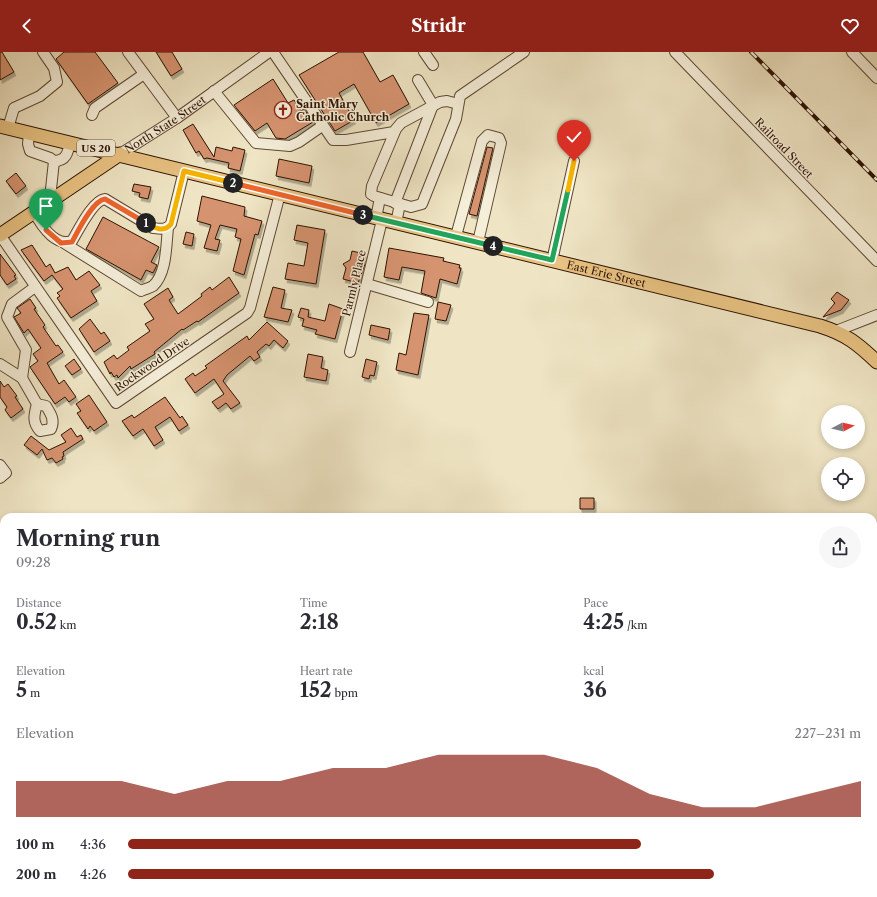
<!DOCTYPE html>
<meta charset="utf-8">
<style>
:root{--surface:#fff;--page:#f7f7f7;--text:#2b2b33;--muted:#7c7c81;--accent:#8f2418}
body{margin:0;font-family:"Libre Caslon Text",serif;background:var(--page);color:var(--text);height:100vh;display:flex;flex-direction:column;font-size:15px;white-space:nowrap}
*{box-sizing:border-box;margin:0}
p{font-size:13px;color:var(--muted)}
.icon{flex:none;width:22px;height:22px;fill:none;stroke:currentColor;stroke-width:2;stroke-linecap:round;stroke-linejoin:round}
.map{position:relative;flex:1;overflow:hidden}
.details{position:absolute;left:0px;top:461px;width:877px;height:384px;display:flex;flex-direction:column;background:var(--surface);border-radius:12px 12px 0 0;box-shadow:0 2px 6px #0003}
.details>*{flex:none}
.needle{width:26px;rotate:83deg}
.fabs{position:absolute;left:821px;top:353px;display:grid;gap:8px}
.fabs a{display:grid;place-items:center;width:44px;height:44px;border-radius:50%;background:var(--surface);box-shadow:0 2px 6px #0003;font-size:20px}
.pin{position:absolute;display:grid;place-items:center;width:34px;height:34px;color:#fff;margin:-41px -17px;border-radius:50% 50% 50% 0;rotate:-45deg;box-shadow:0 0 4px #0007}
.pin .icon{rotate:45deg}
.km{position:absolute;width:20px;height:20px;margin:-10px;border-radius:50%;background:#222;color:#fff;font-size:11px;line-height:20px;text-align:center}
.round{display:grid;place-items:center;flex:none;width:42px;height:42px;border-radius:21px;background:var(--page)}
.summary{display:flex;align-items:center;justify-content:space-between;height:68px;padding:0 16px}
h1{font-size:22px;font-weight:700;line-height:30px}
.figures{display:grid;grid-template-columns:repeat(3,1fr);gap:6px;height:68px;padding:4px 16px}
.figures div{display:grid;align-content:center}
.figures b{font-size:20px;font-weight:700}
.figures small{font-size:11px;font-weight:400}
.figures p{font-size:11px}
.chart{height:112px;padding:8px 16px}
.chart p{display:flex;justify-content:space-between}
.chart svg{width:100%;height:72px;margin-top:4px;fill:var(--accent);opacity:.7}
ul{padding:0 16px;list-style:none;font-size:13px}
li{display:grid;grid-template-columns:64px 48px 1fr;align-items:center;height:30px}
li i{height:10px;border-radius:5px;background:var(--accent)}
header{display:flex;justify-content:space-between;align-items:center;height:52px;padding:0 16px;background:var(--accent);color:#fff;font-size:18px;font-weight:700}
.map>svg:first-child{display:block}
.green{fill:#b4c699;stroke:#706c4d}
.water{fill:#9bc0ae;stroke:#6f7b69}
.building{fill:#d69370;stroke:#2d1301;filter:url(#shadow)}
.lines{fill:none;stroke-linecap:round;stroke-linejoin:round}
.minor-casing{stroke:#5e4832;stroke-width:12}
.major-casing{stroke:#2d1301;stroke-width:15}
.path{stroke:#2d1301;stroke-width:1.5;stroke-dasharray:3 2;stroke-linecap:butt}
.minor{stroke:#f5eed9;stroke-width:10}
.major{stroke:#e8c282;stroke-width:13}
.rail-casing{stroke:#2d1301;stroke-width:4}
.rail{stroke:#f5eed9;stroke-width:2.5;stroke-dasharray:8;stroke-linecap:butt}
.split-1-casing{stroke:#fff;stroke-width:8}
.split-2-casing{stroke:#fff;stroke-width:8}
.split-3-casing{stroke:#fff;stroke-width:8}
.split-4-casing{stroke:#fff;stroke-width:8}
.split-5-casing{stroke:#fff;stroke-width:8}
.split-6-casing{stroke:#fff;stroke-width:8}
.split-1{stroke:#f0652b;stroke-width:5}
.split-2{stroke:#f5b400;stroke-width:5}
.split-3{stroke:#f0652b;stroke-width:5}
.split-4{stroke:#22a559;stroke-width:5}
.split-5{stroke:#22a559;stroke-width:5}
.split-6{stroke:#f5b400;stroke-width:5}
.labels{text-anchor:middle;stroke-width:3;stroke-linejoin:round;paint-order:stroke}
.shield{fill:#f5eed9;stroke:#695542;stroke-width:1}
.shield-label{font-size:10px;font-weight:bold;fill:#2d1301}
.poi-label{font-size:11px;font-weight:bold;fill:#2d1301;stroke:#f5eed9;text-anchor:start}
.street-label{font-size:11px;fill:#2d1301;stroke:#f5eed9}
</style>
<header><svg class="icon" aria-label="back" viewBox="0 0 24 24"><path d="M15 5l-7 7 7 7"/></svg>Stridr<svg class="icon" aria-label="heart" viewBox="0 0 24 24"><path d="M12 20l-8-8c-3-5 5-10 8-4 3-6 11-1 8 4z"/></svg></header>
<div class="map">
<svg width="877" height="845" viewBox="0 0 877 845">
<defs>
<filter id="shadow"><feDropShadow dx="2" dy="3.5" stdDeviation="0" flood-color="#0004"/></filter>
</defs>
<rect width="100%" height="100%" fill="#efe5c4"/>
<filter id="stains"><feTurbulence type="fractalNoise" baseFrequency=".005" numOctaves="4"/><feColorMatrix values="0 0 0 0 .2 0 0 0 0 .09 0 0 0 0 .02 0 0 0 .5 -.17"/></filter>
<radialGradient id="worn" r=".72"><stop offset=".6" stop-color="#630" stop-opacity="0"/><stop offset="1" stop-color="#630" stop-opacity=".3"/></radialGradient>
<path class="green" d="M873,489L877,494V536L873,540Z
M0,698H4V811L0,810Z
M64,841H172L164,845H69Z
M204,841H308V845H204Z
M324,841H394L388,845H324Z
M486,841H549L544,845H486Z"/>
<path class="water" d="M873,829H877V845H823L832,841H873Z"/>
<path class="building" d="M0,0H2L14,20L0,28Z
M64,0H95L118,31L88,52L56,7Z
M156,0H172L182,17L171,24Z
M339,0H363L380,30L393,23L409,52L376,71L354,32L339,41L354,68L335,79L299,23Z
M273,27L288,51L294,48L301,59L304,57L313,70L285,87L276,86L267,71L255,79L234,53Z
M193,72L214,105L216,95L232,99L233,95L245,98L240,119L228,116L229,111L207,106L204,107L199,99L196,101L183,78Z
M487,95L493,96L477,164L469,162Z
M279,107L312,114L309,131L276,124Z
M16,121L26,134L16,142L6,129Z
M134,132L151,135L148,147L139,145L140,141L132,139Z
M202,144L245,155L244,164L262,169L258,183L255,182L244,223L233,219L241,187L235,185L237,177L220,173L215,187L220,188L217,199L204,196L211,173L197,169Z
M103,165L159,195L151,210L157,213L153,221L146,218L141,228L86,197Z
M297,173L325,178L316,232L285,227L288,211L304,214L308,191L294,188Z
M186,180L194,182L192,194L183,192Z
M32,193L46,215L50,212L55,221L68,215L76,228L89,219L100,233L91,239L97,249L71,266L57,246L60,244L57,241L63,237L52,223L44,229L21,198Z
M389,196L444,206L443,209L460,213L459,216H461L457,232L440,227L436,246L421,241L425,219L402,215L399,228L384,225Z
M352,199L365,202L362,212H365L358,231L343,227L346,216L343,212L350,208Z
M0,202L16,223L14,224L16,227L7,233L0,223Z
M229,225L239,241L198,270L197,269L183,278L182,277L154,300L155,302L131,317L130,314L118,326L117,323L114,325L111,320L110,322L104,310L114,303L117,307L129,298L127,295L150,279L145,272L154,267L144,252L168,236L173,245L169,248L178,262L202,244L201,242L210,235L212,238Z
M273,235L285,238L281,256L292,258L288,270L264,265Z
M837,240L849,248L841,258L823,265L835,251L831,247Z
M30,247L36,256L34,257L45,273L43,275L56,294L58,293L63,300L47,311L59,332L64,328L76,345L69,350L65,345L55,352L30,315L38,309L33,302L41,296L28,277L24,281L14,265L21,261L17,256Z
M438,250L451,253L446,269L435,267Z
M329,252L343,257L335,287L315,282L317,278L302,274L304,267L298,265L301,256L309,258L308,265L325,269Z
M414,261L429,263L418,323L396,318L399,301L406,303Z
M90,267L101,282L104,280L110,289L94,300L79,277Z
M267,270L288,289L283,296L274,288L269,294L266,292L257,300L260,305L254,309L250,304L227,323L223,329L240,351L231,357L226,351L218,357L212,350L224,342L214,327L195,341L185,327L193,321L195,324L207,316L205,314L247,284L249,288Z
M371,273L390,277L388,288L369,283Z
M308,302L323,305L321,316L328,318L326,329L304,325Z
M74,307L81,317L72,323L65,314Z
M366,307L377,310L374,324L370,323L369,327L362,325Z
M0,329L4,335L8,332L17,344L15,345L23,357L11,366L5,358L7,355L0,345Z
M89,343L107,370L94,379L90,374L88,377L77,361L81,359L76,352Z
M165,345L180,366L182,364L188,373L179,379L170,365L155,375L163,388L154,394L143,377L133,384L122,369L132,363L134,366Z
M71,376L77,385L81,383L83,387L63,400L64,404L62,405L63,407L56,411L52,406L47,408L42,397L37,403L24,393L31,384L49,398L66,390L61,383Z
M580,446H594V457H580Z"/>
<g class="lines">
<defs>
<g id="minor">
<path d="M128,0L177,66"/>
<path d="M273,0L333,88H346L394,80"/>
<path d="M424,0L433,13"/>
<path d="M675,0L877,209"/>
<path d="M852,0L877,26"/>
<path d="M214,39L256,91L290,94L299,90L322,74"/>
<path d="M458,52L447,49L440,50L401,71L396,77L372,134L371,142L374,144L411,155L422,152L456,67L460,44L524,0"/>
<path d="M92,63L95,56L144,22"/>
<path d="M8,76L14,56L40,44L57,30L54,16L43,0"/>
<path d="M29,81L28,92L30,99L50,106L54,109L51,137L54,146"/>
<path id="s1" d="M120,102L177,66L269,0"/>
<path d="M54,109C66,109 68,101 70,90"/>
<path d="M395,151L433,53L418,28"/>
<path d="M34,160C41,173 55,195 72,189C78,179 93,148 105,147L153,176C161,177 166,178 171,172L184,119"/>
<path d="M376,166L380,146"/>
<path d="M396,171L400,152"/>
<path d="M0,183L116,351L247,261L250,256L280,142"/>
<path d="M456,184L482,89L488,83L499,86L501,91L478,190"/>
<path d="M64,191L141,239C145,237 150,236 153,234C167,221 166,193 168,176"/>
<path d="M552,209L574,109"/>
<path d="M367,232L428,250"/>
<path d="M836,279L877,263"/>
<path d="M350,300L382,168"/>
<path d="M0,312L22,326L37,352"/>
<path d="M22,326L26,298L7,265L12,252L35,235"/>
<path d="M37,352L46,354C51,362 55,368 51,377L40,379C32,370 34,363 37,352Z"/>
<path d="M0,413L6,421L0,426"/>
<path d="M873,594L877,599"/>
<path d="M873,623H877"/>
<path d="M0,664H4"/>
</g>
<g id="major">
<path id="s2" d="M0,74L820,274C846,282 858,292 877,310"/>
<path d="M0,183L120,102"/>
</g>
</defs>
<use href="#minor" class="minor-casing"/>
<use href="#major" class="major-casing"/>
<path class="path" d="M0,815L4,816
M56,841L61,845
M675,845L680,841"/>
<use href="#minor" class="minor"/>
<use href="#major" class="major"/>
<defs>
<path id="rail" d="M751,0L877,128"/>
</defs>
<use href="#rail" class="rail-casing"/>
<use href="#rail" class="rail"/>
</g>
<g class="lines">
<defs>
<path id="split-1" d="M46,178L61,191L72,190C78,179 93,148 105,147L146,171"/>
<path id="split-2" d="M146,171C154,176 164,181 171,172L184,119L233,131"/>
<path id="split-3" d="M233,131L363,163"/>
<path id="split-4" d="M363,163L493,194"/>
<path id="split-5" d="M493,194L552,208L568,138"/>
<path id="split-6" d="M568,138L574,109"/>
</defs>
<use href="#split-1" class="split-1-casing"/>
<use href="#split-2" class="split-2-casing"/>
<use href="#split-3" class="split-3-casing"/>
<use href="#split-4" class="split-4-casing"/>
<use href="#split-5" class="split-5-casing"/>
<use href="#split-6" class="split-6-casing"/>
<use href="#split-1" class="split-1"/>
<use href="#split-2" class="split-2"/>
<use href="#split-3" class="split-3"/>
<use href="#split-4" class="split-4"/>
<use href="#split-5" class="split-5"/>
<use href="#split-6" class="split-6"/>
</g>
<defs>
<symbol id="church-ring" viewBox="-11 -11 22 22"><circle r="9.5" fill="#f5eed9" stroke="#8f2418" stroke-width="1.5"/><path d="M-1.2-6h2.4v3.5h3.3v2.4h-3.3V6h-2.4V-.1h-3.3v-2.4h3.3Z" fill="#8f2418"/></symbol>
</defs>
<g fill-rule="evenodd">
<use href="#church-ring" x="273" y="48" width="20" height="20"/>
</g>
<g class="labels">
<rect class="shield" x="77" y="88" width="38" height="16" rx="3"/>
<g class="shield-label">
<text x="96" y="100">US 20</text>
</g>
<g class="poi-label">
<text x="296" y="56">Saint Mary<tspan x="296" dy="13">Catholic Church</tspan></text>
</g>
<g class="street-label">
<text dy="4" stroke="none"><textPath href="#s1" startOffset="54">North State Street</textPath></text>
<text transform="translate(784 96) rotate(46)" y="4">Railroad Street</text>
<text dy="4" stroke="none"><textPath href="#s2" startOffset="624">East Erie Street</textPath></text>
<text transform="translate(354 231) rotate(-76)" y="4">Parmly Place</text>
<text transform="translate(152 312) rotate(-34)" y="4">Rockwood Drive</text>
</g>
</g>
<rect width="100%" height="100%" filter="url(#stains)"/>
<rect width="100%" height="100%" fill="url(#worn)"/>
</svg>
<div class="fabs">
<a><svg class="needle" viewBox="-14 -14 28 28"><path d="M0-13l5 13h-10z" fill="#e53935"/><path d="M0 13l5-13h-10z" fill="#7c7c81"/></svg></a>
<a><svg class="icon" aria-label="locate" viewBox="0 0 24 24"><circle cx="12" cy="12" r="6"/><path d="M12 2v4M12 18v4M2 12h4M18 12h4"/></svg></a>
</div>
<div class="pin" style="left:46px;top:178px;background:#1e9e55"><svg class="icon" aria-label="arrive" viewBox="0 0 24 24"><path d="M6 21V4h12l-3 4 3 4H6"/></svg></div>
<div class="pin" style="left:574px;top:109px;background:#d93025"><svg class="icon" aria-label="check" viewBox="0 0 24 24"><path d="M5 12l5 5 9-10"/></svg></div>
<b class="km" style="left:146px;top:171px">1</b>
<b class="km" style="left:233px;top:131px">2</b>
<b class="km" style="left:363px;top:163px">3</b>
<b class="km" style="left:493px;top:194px">4</b>
<section class="details">
<div class="summary"><div><h1>Morning run</h1><p>09:28</p></div><a class="round"><svg class="icon" aria-label="share" viewBox="0 0 24 24"><path d="M12 15V3M7 8l5-5 5 5M5 13v7h14v-7"/></svg></a></div>
<div class="figures">
<div><p>Distance</p><b>0.52<small> km</small></b></div>
<div><p>Time</p><b>2:18</b></div>
<div><p>Pace</p><b>4:25<small> /km</small></b></div>
</div>
<div class="figures">
<div><p>Elevation</p><b>5<small> m</small></b></div>
<div><p>Heart rate</p><b>152<small> bpm</small></b></div>
<div><p>kcal</p><b>36</b></div>
</div>
<div class="chart"><p><span>Elevation</span>227–231 m</p>
<svg viewBox="0 0 160 44" preserveAspectRatio="none"><path d="M0 44V22L10 22L20 22L30 30L40 22L50 22L60 14L70 14L80 6L90 6L100 6L110 14L120 30L130 38L140 38L150 30L160 22V44z"/></svg>
</div>
<ul>
<li><b>100 m</b>4:36<i style="width:70%"></i></li>
<li><b>200 m</b>4:26<i style="width:80%"></i></li>
</ul>
</section>
</div>
